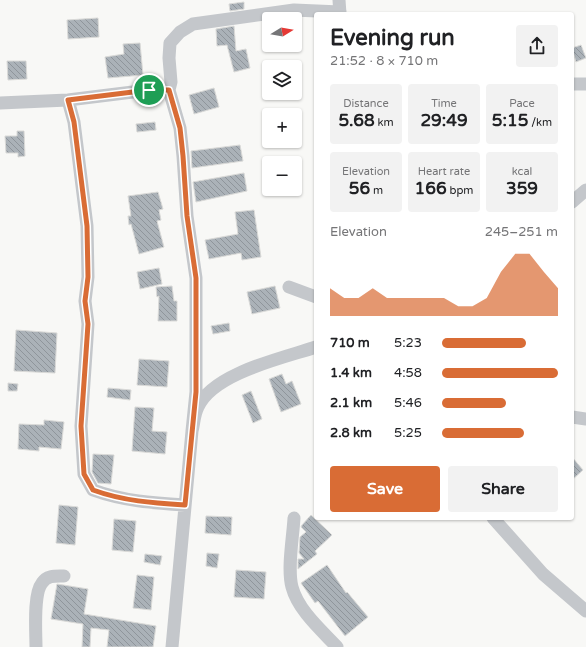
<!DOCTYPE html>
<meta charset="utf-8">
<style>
:root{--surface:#fff;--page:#f2f2f2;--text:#202124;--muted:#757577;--accent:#d96c35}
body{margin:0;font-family:"Varela Round",sans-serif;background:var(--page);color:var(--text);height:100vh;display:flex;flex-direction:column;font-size:15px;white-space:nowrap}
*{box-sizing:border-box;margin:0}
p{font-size:13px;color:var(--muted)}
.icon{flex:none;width:22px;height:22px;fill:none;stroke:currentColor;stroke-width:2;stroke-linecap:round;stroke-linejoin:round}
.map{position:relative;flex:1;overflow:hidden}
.panel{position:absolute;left:314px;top:12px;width:260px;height:508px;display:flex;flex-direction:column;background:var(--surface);border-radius:4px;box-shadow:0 1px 3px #0004}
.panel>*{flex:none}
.needle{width:26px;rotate:79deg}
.tools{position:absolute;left:262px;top:12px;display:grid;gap:8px}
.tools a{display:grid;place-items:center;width:40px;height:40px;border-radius:4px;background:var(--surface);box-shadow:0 1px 3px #0004;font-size:20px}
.pin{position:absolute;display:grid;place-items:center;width:34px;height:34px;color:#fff;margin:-17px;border:2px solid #fff;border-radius:50%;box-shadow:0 1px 4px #0007}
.round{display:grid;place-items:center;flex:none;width:42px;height:42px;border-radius:4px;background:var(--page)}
.headline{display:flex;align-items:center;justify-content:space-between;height:68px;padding:0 16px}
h1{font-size:22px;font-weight:700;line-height:30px}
.metrics{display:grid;grid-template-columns:repeat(3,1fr);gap:6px;height:68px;padding:4px 16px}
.metrics div{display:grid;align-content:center;border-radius:4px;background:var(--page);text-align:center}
.metrics b{font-size:17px;font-weight:700}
.metrics small{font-size:11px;font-weight:400}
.metrics p{font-size:11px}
.chart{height:112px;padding:8px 16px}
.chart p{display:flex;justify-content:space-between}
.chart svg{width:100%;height:72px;margin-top:4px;fill:var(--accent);opacity:.7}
.action{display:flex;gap:8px;margin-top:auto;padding:8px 16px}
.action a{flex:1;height:46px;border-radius:4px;background:var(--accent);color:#fff;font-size:16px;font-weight:700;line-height:46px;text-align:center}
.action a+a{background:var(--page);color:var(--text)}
ul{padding:0 16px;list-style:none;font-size:13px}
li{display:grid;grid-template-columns:64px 48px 1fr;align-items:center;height:30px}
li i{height:10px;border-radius:5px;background:var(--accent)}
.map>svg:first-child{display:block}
.building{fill:url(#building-back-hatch);stroke:#dadad8}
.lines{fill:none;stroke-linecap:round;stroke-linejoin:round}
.minor{stroke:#c4c7cb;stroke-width:13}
.route-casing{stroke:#fff;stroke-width:8}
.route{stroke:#d96c35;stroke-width:5}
</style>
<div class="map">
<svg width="586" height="647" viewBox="0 0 586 647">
<defs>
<pattern id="building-back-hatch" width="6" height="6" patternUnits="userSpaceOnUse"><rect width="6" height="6" fill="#abb2b8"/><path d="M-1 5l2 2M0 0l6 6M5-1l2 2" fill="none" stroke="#8f959b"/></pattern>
</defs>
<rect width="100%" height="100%" fill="#f8f8f6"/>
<path class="building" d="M244,2V9L230,11L229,4Z
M98,18L99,37L68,39L67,20Z
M234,26L236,51L246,49L250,68L234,72L227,45L217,46L216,29Z
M140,43L143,75L108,78L105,57L124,54L123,44Z
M581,45L586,58L576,62L572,48Z
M7,61H26L27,79L8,80Z
M214,88L219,107L194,114L189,95Z
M155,122L156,130L137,132L136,124Z
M17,131H24L25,156L18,157V153H6L5,136H17Z
M240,145L243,161L192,168L191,151Z
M244,173L247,191L196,202L193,182Z
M158,192L163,209L159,210L161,220L157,221L164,247L139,254L131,224L129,225L128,216H131L128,196Z
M254,210L261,257L242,260L241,253L209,259L205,240L238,234L235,212Z
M159,268L162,284L140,289L137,272Z
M172,286L174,301H177V321H158L159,296L157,297L156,287Z
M275,286L280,308L252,314L247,292Z
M229,323L230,331L213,334L211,326Z
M16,330L57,333L55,373L14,371Z
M139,359L169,361L167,387L137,385Z
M282,374L286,384L292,381L301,404L281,412L269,379Z
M8,383L18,384L17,391H8Z
M108,388L131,390L130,400L107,397Z
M251,391L262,419L253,423L242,395Z
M135,407L154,408L152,431L167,432L165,454L132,451Z
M44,420L64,422L61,449L39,447V451L18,449L19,424L44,425Z
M93,454L114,455L111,484L98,483L92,472Z
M572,457L583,470L572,480Z
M59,505L78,507L75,545L56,543Z
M311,515L332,535L315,551L317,554L298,569V559H304L299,553L300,537L306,532L301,527L302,525Z
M206,516L232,517L231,535L205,533Z
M114,519L136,521L133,552L112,550Z
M207,553L219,554L217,568L206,566Z
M145,554L162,556L160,565L144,562Z
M327,565L346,593L347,592L368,617L345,636L318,601L315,603L301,583Z
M236,570L266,572L264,599L234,597Z
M137,575L154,577L151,610L133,608Z
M57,584L88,589L84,614L156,626L153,647H107L109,630L91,628L90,647H82L83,624L51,619Z"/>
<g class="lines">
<path class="minor" d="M339,0L340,14
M572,84H586
M68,100L74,122L87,226L88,277L85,301L88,324L81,426L84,474L93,490C123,501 153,503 185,505
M0,103L68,100L149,90H169
M572,202L586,190
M289,287L316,297
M572,417L586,419
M192,431L196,392V278L187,216L183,156L180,128L169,90L171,82L169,58L170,43L180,32L193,24L294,10L340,12
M294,518C293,537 287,569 292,587C298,610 321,630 337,647
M493,518L543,574L586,611
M36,647C36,632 33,594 42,583C47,575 56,576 64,576
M172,647L192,431C194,424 194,414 198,407C213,373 283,358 316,347"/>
</g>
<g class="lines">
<defs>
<path id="route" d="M149,90H169L180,128L183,156L187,216L196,278V392L185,505C153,503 123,501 93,490L84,474L81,426L88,324L85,301L88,277L87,226L74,122L68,100Z"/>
</defs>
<use href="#route" class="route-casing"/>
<use href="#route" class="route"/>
</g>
</svg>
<div class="tools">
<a><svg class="needle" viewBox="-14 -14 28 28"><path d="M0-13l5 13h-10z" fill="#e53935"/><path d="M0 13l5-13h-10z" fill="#757577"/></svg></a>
<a><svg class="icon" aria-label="layers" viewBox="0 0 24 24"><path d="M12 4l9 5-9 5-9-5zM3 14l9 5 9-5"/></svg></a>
<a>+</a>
<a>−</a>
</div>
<div class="pin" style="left:149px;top:90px;background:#1e9e55"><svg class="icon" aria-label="arrive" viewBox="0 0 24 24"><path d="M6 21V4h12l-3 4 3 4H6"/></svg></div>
<section class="panel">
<div class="headline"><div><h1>Evening run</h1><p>21:52 · 8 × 710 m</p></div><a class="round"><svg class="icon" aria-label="share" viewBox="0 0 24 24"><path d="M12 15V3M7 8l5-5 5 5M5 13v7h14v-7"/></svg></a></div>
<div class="metrics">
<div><p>Distance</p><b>5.68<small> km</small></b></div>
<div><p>Time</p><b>29:49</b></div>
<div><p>Pace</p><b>5:15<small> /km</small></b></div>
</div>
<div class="metrics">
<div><p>Elevation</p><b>56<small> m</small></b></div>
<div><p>Heart rate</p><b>166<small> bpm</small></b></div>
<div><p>kcal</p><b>359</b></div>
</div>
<div class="chart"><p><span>Elevation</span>245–251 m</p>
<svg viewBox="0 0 160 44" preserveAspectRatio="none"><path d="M0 44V27L10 33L20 33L30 27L40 33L50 33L60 33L70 33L80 33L90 38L100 38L110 33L120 17L130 6L140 6L150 17L160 27V44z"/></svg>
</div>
<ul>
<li><b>710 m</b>5:23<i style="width:72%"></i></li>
<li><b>1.4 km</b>4:58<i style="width:100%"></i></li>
<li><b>2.1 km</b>5:46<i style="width:55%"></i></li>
<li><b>2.8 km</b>5:25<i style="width:71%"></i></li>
</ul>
<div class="action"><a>Save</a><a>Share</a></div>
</section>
</div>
